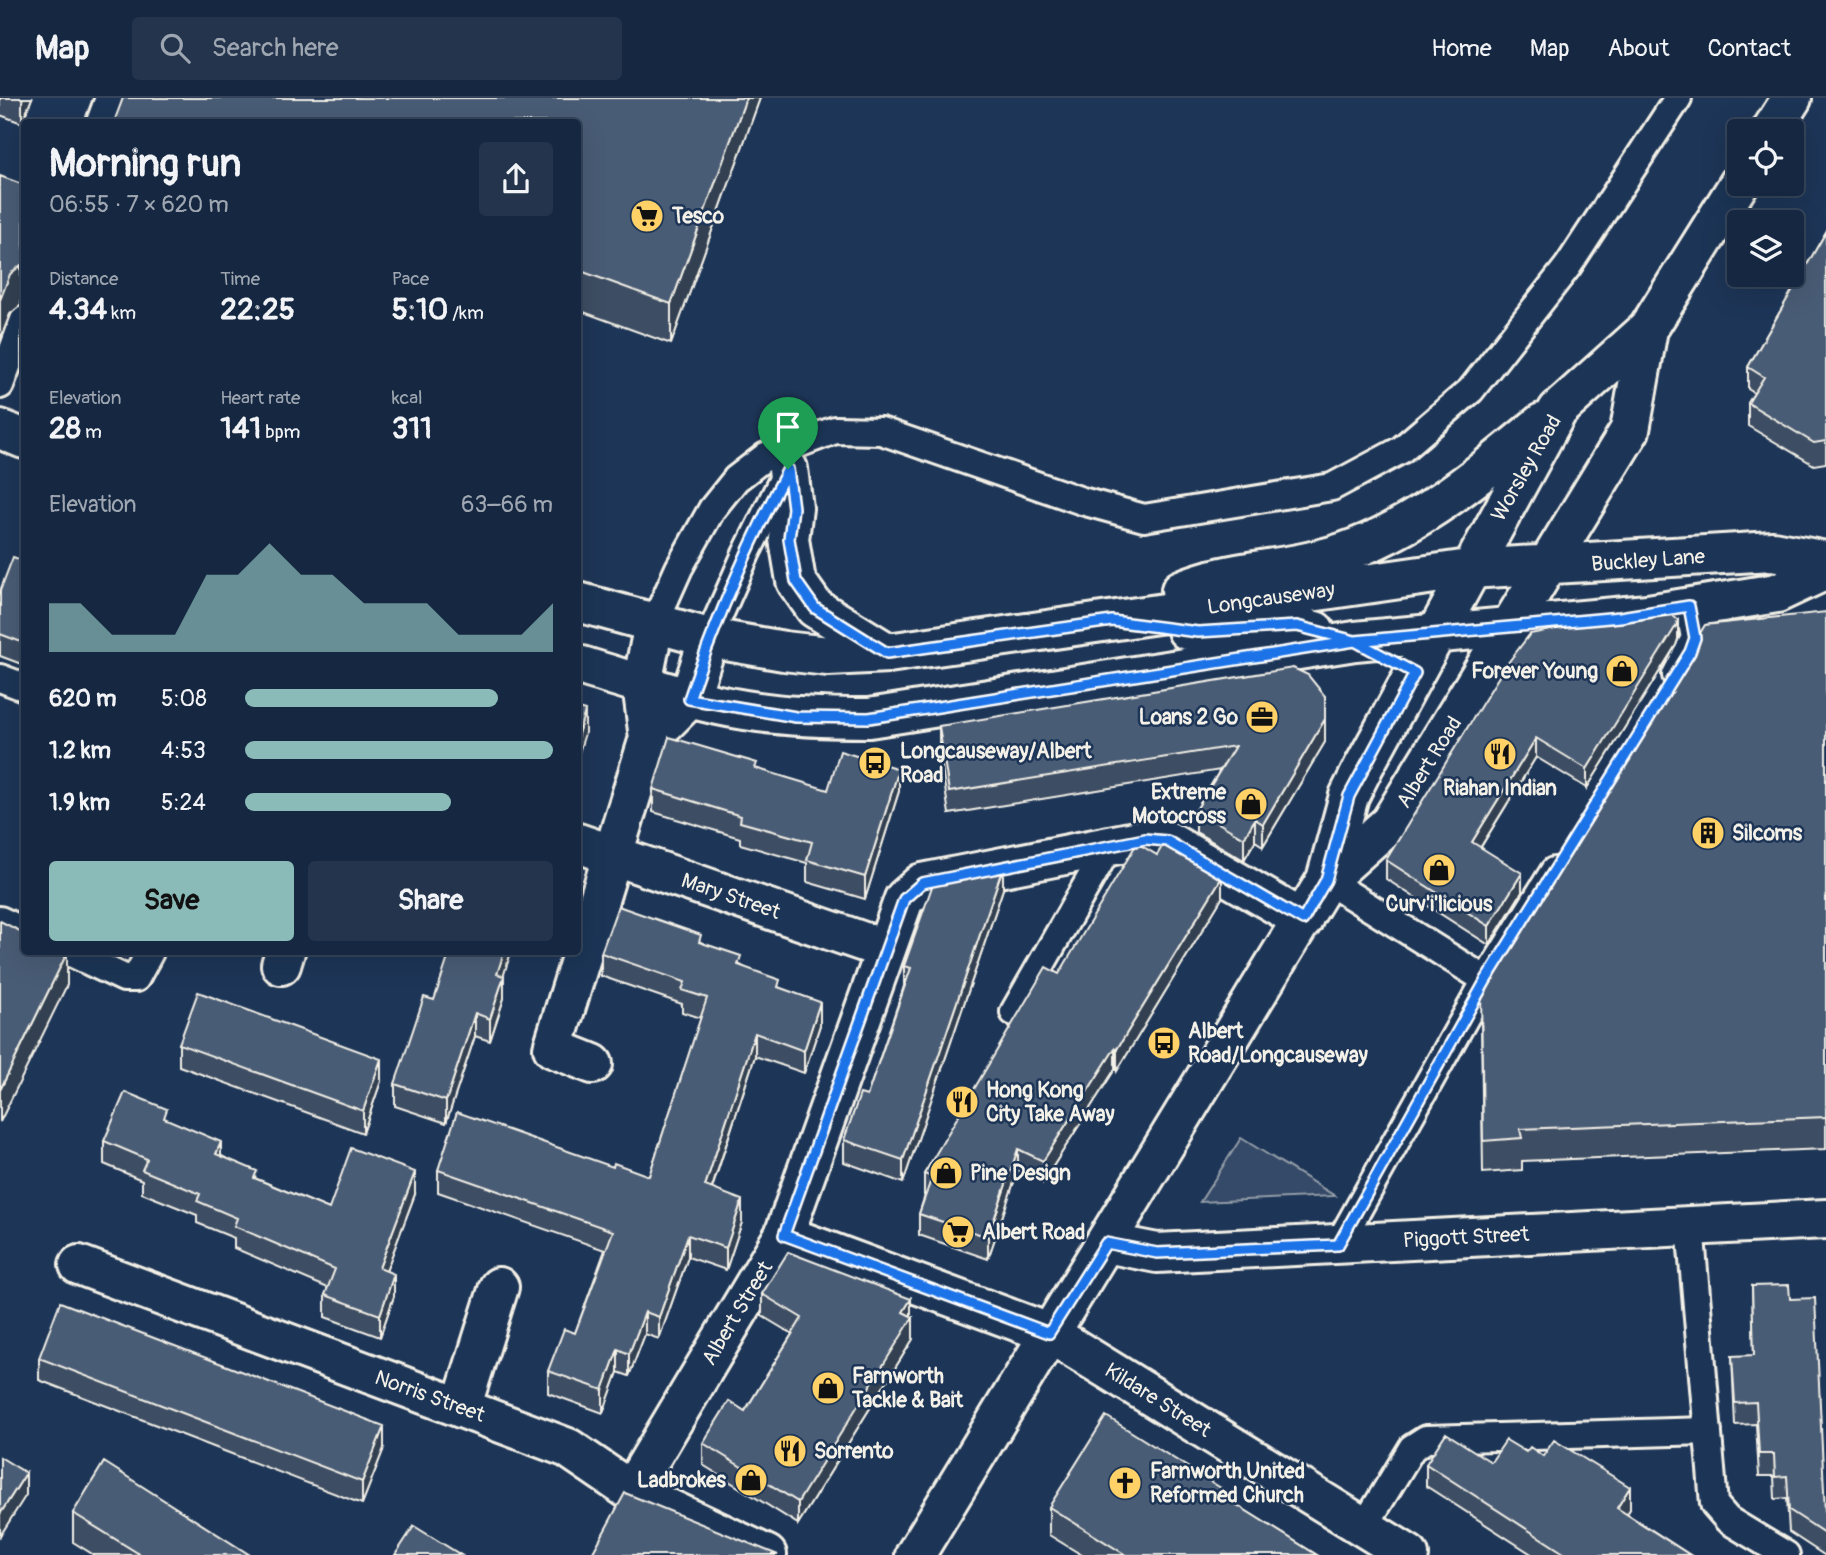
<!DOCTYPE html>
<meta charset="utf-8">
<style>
:root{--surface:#162841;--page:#23344c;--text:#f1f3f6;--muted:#9ea6b1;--line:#35445a;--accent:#8bbbb9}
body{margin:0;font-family:Pangolin,sans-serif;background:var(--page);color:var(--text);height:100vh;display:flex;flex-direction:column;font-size:26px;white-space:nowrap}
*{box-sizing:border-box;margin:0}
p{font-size:23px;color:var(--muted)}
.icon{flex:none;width:38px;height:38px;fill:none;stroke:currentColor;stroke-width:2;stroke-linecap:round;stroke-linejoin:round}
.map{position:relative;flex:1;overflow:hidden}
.panel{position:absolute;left:21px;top:21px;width:560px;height:836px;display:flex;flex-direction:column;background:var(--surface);border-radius:7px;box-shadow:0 7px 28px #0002,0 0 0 2px var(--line)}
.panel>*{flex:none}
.tools{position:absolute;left:1727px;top:21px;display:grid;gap:14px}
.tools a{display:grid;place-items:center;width:77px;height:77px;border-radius:7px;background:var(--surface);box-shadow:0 7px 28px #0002,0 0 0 2px var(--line);font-size:35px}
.pin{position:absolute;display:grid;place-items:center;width:60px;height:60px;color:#fff;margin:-72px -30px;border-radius:50% 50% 50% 0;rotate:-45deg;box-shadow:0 0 7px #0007}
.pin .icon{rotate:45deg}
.round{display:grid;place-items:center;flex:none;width:74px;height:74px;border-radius:7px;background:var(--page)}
.overview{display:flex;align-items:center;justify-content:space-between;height:119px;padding:0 28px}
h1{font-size:38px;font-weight:800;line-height:52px}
.stats{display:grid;grid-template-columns:repeat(3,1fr);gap:10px;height:119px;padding:7px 28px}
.stats div{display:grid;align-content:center}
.stats b{font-size:30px;font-weight:800}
.stats small{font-size:19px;font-weight:400}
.stats p{font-size:19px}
.chart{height:196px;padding:14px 28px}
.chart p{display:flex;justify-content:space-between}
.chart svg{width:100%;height:126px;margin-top:7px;fill:var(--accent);opacity:.7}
.primary-button{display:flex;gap:14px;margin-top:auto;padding:14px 28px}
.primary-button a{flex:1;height:80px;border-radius:7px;background:var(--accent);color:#111;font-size:28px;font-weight:800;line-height:80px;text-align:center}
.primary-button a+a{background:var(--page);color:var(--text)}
ul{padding:0 28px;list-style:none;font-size:23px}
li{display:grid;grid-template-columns:112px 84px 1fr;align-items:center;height:52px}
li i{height:18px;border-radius:9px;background:var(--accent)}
header{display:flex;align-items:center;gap:42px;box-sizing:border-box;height:98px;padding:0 35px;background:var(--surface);border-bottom:2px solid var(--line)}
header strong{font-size:33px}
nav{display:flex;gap:38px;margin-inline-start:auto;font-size:24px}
.search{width:490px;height:63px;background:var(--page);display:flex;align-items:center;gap:18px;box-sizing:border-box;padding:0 24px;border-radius:7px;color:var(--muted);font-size:26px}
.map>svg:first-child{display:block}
.green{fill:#354a67;stroke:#949ea8;stroke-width:2}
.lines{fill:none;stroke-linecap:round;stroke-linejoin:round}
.lane-casing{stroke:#f4f1e8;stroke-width:32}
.street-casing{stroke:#f4f1e8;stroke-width:44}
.primary-casing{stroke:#f4f1e8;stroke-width:44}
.lane{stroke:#1d3557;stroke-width:26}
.street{stroke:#1d3557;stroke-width:38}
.primary{stroke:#1d3557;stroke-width:38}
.wall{fill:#3e4e64;stroke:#f4f1e8;stroke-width:2}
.shaded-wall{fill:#324051;stroke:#f4f1e8;stroke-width:2}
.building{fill:#485b74;stroke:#f4f1e8;stroke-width:2}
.route-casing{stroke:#fff;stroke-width:14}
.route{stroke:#1a73e8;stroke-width:9}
.labels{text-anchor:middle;stroke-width:5;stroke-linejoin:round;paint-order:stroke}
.poi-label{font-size:21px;font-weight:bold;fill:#f4f1e8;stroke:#1d3557;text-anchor:start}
.street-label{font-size:21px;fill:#f4f1e8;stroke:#1d3557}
</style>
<header>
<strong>Map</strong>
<div class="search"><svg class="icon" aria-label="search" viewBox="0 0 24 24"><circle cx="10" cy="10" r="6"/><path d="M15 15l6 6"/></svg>Search here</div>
<nav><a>Home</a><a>Map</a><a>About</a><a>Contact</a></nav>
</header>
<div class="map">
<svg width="1826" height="1457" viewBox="0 0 1826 1457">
<rect width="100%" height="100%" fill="#1d3557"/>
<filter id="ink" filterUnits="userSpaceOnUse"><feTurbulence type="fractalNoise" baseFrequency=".0143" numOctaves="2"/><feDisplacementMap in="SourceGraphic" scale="14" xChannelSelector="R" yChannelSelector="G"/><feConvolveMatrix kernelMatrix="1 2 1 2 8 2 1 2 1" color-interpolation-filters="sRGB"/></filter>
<g filter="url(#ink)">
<path class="green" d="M1241,1040L1335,1098L1200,1104Z"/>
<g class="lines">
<defs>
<path id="lane" d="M100,24L109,0
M0,287L24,222
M654,526L679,470L712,411L736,381L766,358L835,332L881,333L1082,403L1144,420L1332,389L1401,352L1471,292L1568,168L1678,0
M709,540L746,456L789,369
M1676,577L1695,540L1689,508
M0,580L24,589
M1326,782L1486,882
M0,822L24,833
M69,854L124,880H136L150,854
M1014,914L1109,748
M1690,1127L1714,1406L1728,1422L1786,1457
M1338,1147L1486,882L1554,773
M1364,1429L1412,1350L1426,1341L1708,1333"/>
<path id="street" d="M666,624L689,601L709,540
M578,745L884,851
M281,867L285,854
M593,966L553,950L649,640L642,586L654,526
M784,1137L1049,1235L1409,1457
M1106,1145L1157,1155L1826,1121
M79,1167L568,1350L631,1393L767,1457
M461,1310L499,1189
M631,1393L784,1137L904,801L922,785L1145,741L1167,743L1303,822"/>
<path id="primary" d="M1771,33L1792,0
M0,331L24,341
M788,371L793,410L789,441L796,483L815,510L888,555
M1181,492C1224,473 1275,473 1321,461C1404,441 1477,379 1542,325
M578,504L709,540L784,553L828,558L888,555L1469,471L1773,453L1826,463
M1187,532L1297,528L1315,533
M578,567C633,583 688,603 745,612C786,619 828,620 869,620L1355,543L1648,516L1777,495L1826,472
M1326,782L1390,725L1630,332L1648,231
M915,1457L1326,782L1349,698L1364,668L1558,312L1648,231L1740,84"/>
</defs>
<use href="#lane" class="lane-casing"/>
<use href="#street" class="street-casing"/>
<use href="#primary" class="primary-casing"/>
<use href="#lane" class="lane"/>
<use href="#street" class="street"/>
<use href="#primary" class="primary"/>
</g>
<path class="wall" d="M0,0H32L22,25L0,17Z
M123,0H760L671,246L578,212V24Z
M24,87V207H21L10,216Z
M1826,134V365L1814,367L1748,328V305L1754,295L1748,291V269Z
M24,226V276L21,275V235Z
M24,463V567L0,558V493Z
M1826,514V1051L1522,1063V1072L1483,1075L1481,923Z
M1672,517L1678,541L1676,547L1587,690L1536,659L1481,749L1522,794L1489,847L1386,781V762Z
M1325,598V644L1263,748L1255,743L1244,762L1196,734V712L1220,672L949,716L939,651V628Z
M653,691L828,692L899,693L865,801L807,784V765L740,746V740L653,714Z
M1003,791L903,1085L844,1064V1042L867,998L904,888V868Z
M1222,800L1117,973L1115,971L1043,1084L1018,1072L988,1161L919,1137V1116L925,1097H924V1076L1059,876Z
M701,844L780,890L820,927L804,975L755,958L712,1091L742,1124L726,1172L688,1159L659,1241L645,1236L629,1278L618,1274L603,1315L548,1295V1273L575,1235L605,1152L438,1094V1072L613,1069L649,1078L701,920L682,914V906L601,878V855Z
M511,854L503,878L504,900L490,943L475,938L446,1025L395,1008V986L434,902Z
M179,946L381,983L363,1035L179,968Z
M167,1022L257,1081L329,1111L415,1096L386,1173L394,1198L380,1239L325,1219V1197L328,1190L234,1150V1140L197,1125V1117L142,1095V1082L104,1066V1043Z
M1752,1188L1790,1201L1826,1425V1457H1824L1789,1434L1787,1400L1775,1401L1774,1378H1759L1756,1326L1735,1327L1732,1258H1754Z
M762,1196L911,1218L913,1241L798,1426L703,1367V1345L745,1313L792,1236L762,1218Z
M39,1260L384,1350L362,1406L39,1282Z
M1543,1358L1630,1411L1627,1416L1690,1457H1533L1426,1388V1366L1491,1364Z
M1232,1404L1317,1457H1082L1049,1437V1409Z
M73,1415L250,1457H94L73,1444Z"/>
<path class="shaded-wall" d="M23,0H32L22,25V3Z
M746,0H760L671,246V206Z
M21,167V207L10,216L0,242V202L10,176Z
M1678,522V541L1676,547L1587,690V671Z
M585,613V635L578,658V636Z
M1325,621V644L1263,748V726Z
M1536,640V659L1472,763V744Z
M899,671V693L865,801V779Z
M1255,721V743L1244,762V740Z
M1003,769V791L903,1085V1062Z
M1522,775V794L1489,847V828Z
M1222,779V800L1117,973V951Z
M504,854H511L497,898V876Z
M67,855V887L0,1024V992Z
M504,878V900L490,943V921Z
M820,904V927L804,975V953Z
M475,915V938L446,1025V1003Z
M755,935V958L705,1111V1088Z
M1115,950V971L1043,1084V1063Z
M381,961V983L363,1035V1013Z
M221,1044V1066L216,1056Z
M1018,1051V1072L988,1161V1139Z
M415,1074V1096L379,1192V1170Z
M742,1102V1124L726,1172V1150Z
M688,1137V1159L659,1241V1219Z
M394,1176V1198L380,1239V1217Z
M911,1201V1223L913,1219V1241L798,1426V1404L903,1214Z
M645,1214V1236L629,1278V1256Z
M618,1251V1274L603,1315V1292Z
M384,1328V1350L362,1406V1384Z
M26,1375V1397L0,1438V1416Z
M1630,1389V1411L1617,1432V1410Z"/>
<path class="building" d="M123,0H746L671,206L578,172V24H114Z
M0,78L24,87V167H21L10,176L0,202Z
M1826,134V343L1814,345L1748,305L1764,279L1748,269Z
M24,226V237L21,235Z
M13,459L24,463V545L0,536V493Z
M1826,514V1019L1520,1031L1522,1040L1483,1043L1481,891L1705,527Z
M1672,517L1678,522L1676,528L1587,671L1536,640L1472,744L1522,775L1489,828L1386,762L1504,570L1530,536L1586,525Z
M1293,570L1308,577L1325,598V621L1263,726L1255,721L1244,740L1196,712L1235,648L949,694L939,628Z
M578,611L585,613L578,636Z
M669,639L757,665L755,670L828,692L840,653L899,671L865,779L807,762L812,744L740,724L741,718L653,691Z
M1137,745L1157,757L1164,745L1222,779L1117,951L1115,950L1043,1063L1018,1051L988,1139L919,1116L932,1079L924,1076L1046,869L1059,876Z
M1003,769L903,1062L844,1042L860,996L867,998L911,870L904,868L934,783Z
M618,808L701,837L699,844L741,858L738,867L780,882L778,889L820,904L804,953L755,935L705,1088L742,1102L726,1150L688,1137L659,1219L645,1214L629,1256L618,1251L603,1292L548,1273L564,1231L575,1235L613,1133L438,1072L457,1014L613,1069L614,1065L649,1078L707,900L682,892L685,884L601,855Z
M0,823L24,835V854H64L67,855L0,992Z
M450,854H504L497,876L504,878L490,921L475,915L446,1003L395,986L424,899L434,902Z
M198,894L381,961L363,1013L179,946Z
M125,994L167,1011L164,1020L221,1044L216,1056L257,1073L254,1080L329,1111L351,1050L415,1074L379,1170L394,1176L380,1217L325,1197L335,1171L234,1128L237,1120L197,1103L200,1096L142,1072L147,1061L104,1043Z
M788,1154L911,1201L903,1214L913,1219L798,1404L703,1345L729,1303L745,1313L802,1220L762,1196Z
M1789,1187L1790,1201L1815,1200L1826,1436L1789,1412L1787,1378L1775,1379L1774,1356H1759L1756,1304L1735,1305L1732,1258L1754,1257L1752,1188Z
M60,1204L384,1328L362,1384L39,1260Z
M1106,1318L1232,1397L1229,1402L1317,1457H1126L1049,1409Z
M1446,1335L1491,1364L1506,1342L1526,1354L1530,1349L1543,1358L1554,1342L1630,1389L1617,1410L1690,1457H1567L1426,1366Z
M0,1359L26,1375L0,1416Z
M104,1364L250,1457H141L73,1415Z
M625,1395L778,1457H595L592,1456Z
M414,1428L461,1457H395Z"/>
</g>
<g class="lines" filter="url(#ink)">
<defs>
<path id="route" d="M788,371L793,410L789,441L796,483L815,510L887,555L1112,523L1198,534L1297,528L1355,543L1415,575L1349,698L1326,782L1303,822L1167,743L1145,741L922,785L904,801L784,1137L1049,1235L1106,1145L1157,1155L1338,1147L1486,882L1690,554L1695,540L1689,508L1620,519L1355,543L869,620L796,619L689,601C716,521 749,445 788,371"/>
</defs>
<use href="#route" class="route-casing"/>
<use href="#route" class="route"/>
</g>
<defs>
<symbol id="supermarket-disc" viewBox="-11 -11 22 22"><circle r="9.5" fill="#ffd166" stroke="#1d3557"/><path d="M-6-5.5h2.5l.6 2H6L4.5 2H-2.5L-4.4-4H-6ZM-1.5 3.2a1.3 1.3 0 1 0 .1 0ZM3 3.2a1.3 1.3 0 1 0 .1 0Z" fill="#111"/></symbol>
<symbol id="shop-disc" viewBox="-11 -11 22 22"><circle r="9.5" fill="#ffd166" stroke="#1d3557"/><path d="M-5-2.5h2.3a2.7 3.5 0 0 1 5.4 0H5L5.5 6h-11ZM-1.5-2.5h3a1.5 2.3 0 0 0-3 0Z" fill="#111"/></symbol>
<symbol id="office-disc" viewBox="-11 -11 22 22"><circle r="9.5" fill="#ffd166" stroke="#1d3557"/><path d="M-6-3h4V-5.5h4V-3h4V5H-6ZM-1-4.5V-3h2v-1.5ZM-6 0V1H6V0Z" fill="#111"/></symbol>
<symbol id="restaurant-disc" viewBox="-11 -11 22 22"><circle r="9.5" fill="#ffd166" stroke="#1d3557"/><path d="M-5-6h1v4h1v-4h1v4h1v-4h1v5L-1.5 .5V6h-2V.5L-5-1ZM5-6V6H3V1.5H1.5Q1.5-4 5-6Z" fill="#111"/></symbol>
<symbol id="bus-disc" viewBox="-11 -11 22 22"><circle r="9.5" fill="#ffd166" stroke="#1d3557"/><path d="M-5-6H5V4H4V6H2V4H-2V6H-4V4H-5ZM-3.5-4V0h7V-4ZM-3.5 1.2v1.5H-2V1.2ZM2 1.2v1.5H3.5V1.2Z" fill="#111"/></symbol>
<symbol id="building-disc" viewBox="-11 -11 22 22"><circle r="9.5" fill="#ffd166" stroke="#1d3557"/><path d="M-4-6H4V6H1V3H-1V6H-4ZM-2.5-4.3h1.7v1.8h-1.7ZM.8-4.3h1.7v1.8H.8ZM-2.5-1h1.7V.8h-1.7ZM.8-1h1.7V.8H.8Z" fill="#111"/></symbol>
<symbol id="church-disc" viewBox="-11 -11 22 22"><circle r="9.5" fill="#ffd166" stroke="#1d3557"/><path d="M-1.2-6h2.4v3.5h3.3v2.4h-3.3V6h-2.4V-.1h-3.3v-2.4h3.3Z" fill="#111"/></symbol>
</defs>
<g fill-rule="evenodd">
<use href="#supermarket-disc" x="628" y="99" width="38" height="38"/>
<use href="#shop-disc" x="1603" y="554" width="38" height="38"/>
<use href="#office-disc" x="1243" y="600" width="38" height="38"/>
<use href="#restaurant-disc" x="1481" y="637" width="38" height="38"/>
<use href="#bus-disc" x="856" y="646" width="38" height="38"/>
<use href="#shop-disc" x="1232" y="687" width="38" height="38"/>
<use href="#building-disc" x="1689" y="716" width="38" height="38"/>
<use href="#shop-disc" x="1420" y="753" width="38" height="38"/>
<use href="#bus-disc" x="1145" y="926" width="38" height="38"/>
<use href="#restaurant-disc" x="943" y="985" width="38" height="38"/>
<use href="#shop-disc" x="927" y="1056" width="38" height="38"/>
<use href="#supermarket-disc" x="939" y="1115" width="38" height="38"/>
<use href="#shop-disc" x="809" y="1271" width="38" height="38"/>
<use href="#restaurant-disc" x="771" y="1334" width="38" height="38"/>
<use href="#shop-disc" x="732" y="1363" width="38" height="38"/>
<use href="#church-disc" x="1106" y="1366" width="38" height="38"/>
</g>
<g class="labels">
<g class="poi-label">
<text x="672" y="125">Tesco</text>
<text x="1598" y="580" text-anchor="end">Forever Young</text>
<text x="1238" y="626" text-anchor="end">Loans 2 Go</text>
<text x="900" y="660">Longcauseway/Albert<tspan x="900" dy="24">Road</tspan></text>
<text x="1500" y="697" text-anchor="middle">Riahan Indian</text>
<text x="1226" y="701" text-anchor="end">Extreme<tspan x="1226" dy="24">Motocross</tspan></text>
<text x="1732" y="742">Silcoms</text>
<text x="1439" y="813" text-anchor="middle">Curv'i'licious</text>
<text x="1188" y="940">Albert<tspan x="1188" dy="24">Road/Longcauseway</tspan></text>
<text x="986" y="999">Hong Kong<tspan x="986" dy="24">City Take Away</tspan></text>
<text x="970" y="1082">Pine Design</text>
<text x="982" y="1141">Albert Road</text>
<text x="852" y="1285">Farnworth<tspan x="852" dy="24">Tackle &amp; Bait</tspan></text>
<text x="814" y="1360">Sorrento</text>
<text x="1150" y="1380">Farnworth United<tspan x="1150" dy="24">Reformed Church</tspan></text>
<text x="726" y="1389" text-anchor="end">Ladbrokes</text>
</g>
<g class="street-label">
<text transform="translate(1526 370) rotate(-60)" y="7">Worsley Road</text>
<text transform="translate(1648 462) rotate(-4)" y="7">Buckley Lane</text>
<text transform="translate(1271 500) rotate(-8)" y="7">Longcauseway</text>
<text transform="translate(1429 664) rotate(-58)" y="7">Albert Road</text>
<text transform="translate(731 798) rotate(19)" y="7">Mary Street</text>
<text transform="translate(1466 1139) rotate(-3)" y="7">Piggott Street</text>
<text transform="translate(737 1215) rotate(-59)" y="7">Albert Street</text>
<text transform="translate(430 1298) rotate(20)" y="7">Norris Street</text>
<text transform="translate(1158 1302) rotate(32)" y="7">Kildare Street</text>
</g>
</g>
</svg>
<div class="tools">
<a><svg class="icon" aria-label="locate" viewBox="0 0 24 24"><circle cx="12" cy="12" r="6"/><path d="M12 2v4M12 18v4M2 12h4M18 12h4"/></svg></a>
<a><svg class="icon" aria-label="layers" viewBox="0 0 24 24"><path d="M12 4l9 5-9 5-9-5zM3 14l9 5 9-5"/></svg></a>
</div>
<div class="pin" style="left:788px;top:371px;background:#1e9e55"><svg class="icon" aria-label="arrive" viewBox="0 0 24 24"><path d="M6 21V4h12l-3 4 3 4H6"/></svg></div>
<section class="panel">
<div class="overview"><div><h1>Morning run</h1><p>06:55 · 7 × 620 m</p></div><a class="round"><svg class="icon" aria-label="share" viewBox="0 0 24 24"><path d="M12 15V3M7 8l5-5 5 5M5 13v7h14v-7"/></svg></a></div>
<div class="stats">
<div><p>Distance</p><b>4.34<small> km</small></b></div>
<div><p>Time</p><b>22:25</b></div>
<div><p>Pace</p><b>5:10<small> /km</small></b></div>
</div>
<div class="stats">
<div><p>Elevation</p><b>28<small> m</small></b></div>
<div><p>Heart rate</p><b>141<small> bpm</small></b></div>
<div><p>kcal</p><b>311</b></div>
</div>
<div class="chart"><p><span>Elevation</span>63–66 m</p>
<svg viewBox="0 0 160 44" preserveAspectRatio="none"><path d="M0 44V27L10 27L20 38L30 38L40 38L50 17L60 17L70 6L80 17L90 17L100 27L110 27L120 27L130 38L140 38L150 38L160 27V44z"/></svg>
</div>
<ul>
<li><b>620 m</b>5:08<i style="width:82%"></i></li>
<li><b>1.2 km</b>4:53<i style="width:100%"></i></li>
<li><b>1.9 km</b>5:24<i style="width:67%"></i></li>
</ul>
<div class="primary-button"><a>Save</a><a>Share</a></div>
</section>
</div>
